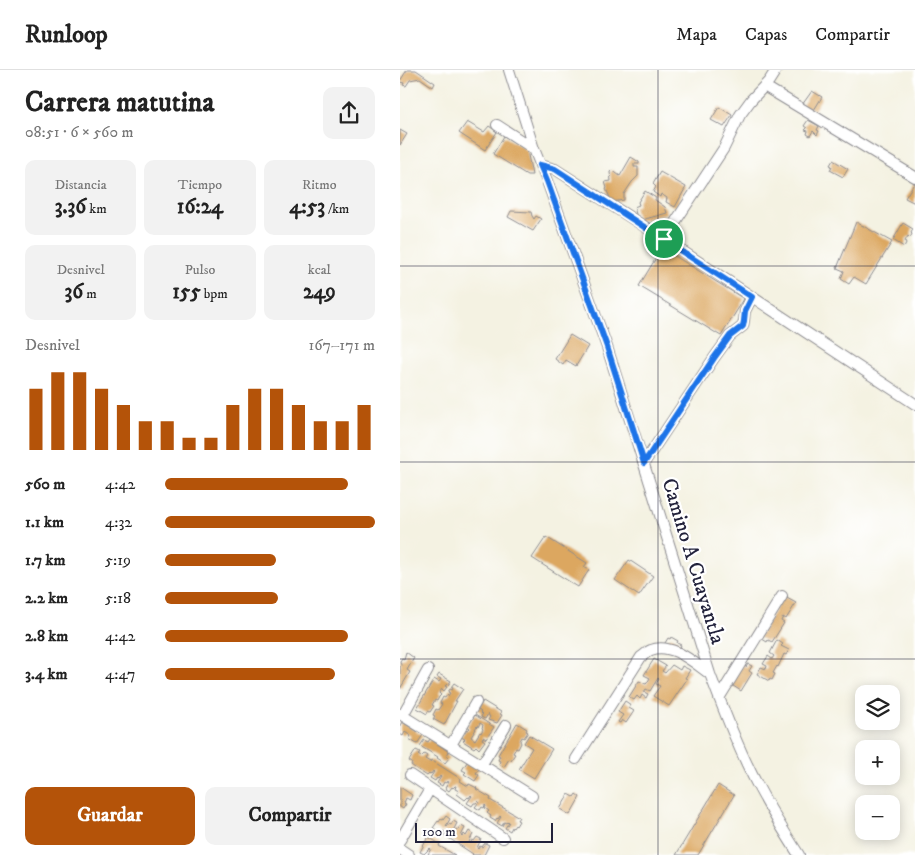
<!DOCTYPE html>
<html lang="es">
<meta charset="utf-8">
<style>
:root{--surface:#fff;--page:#f2f2f2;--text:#222;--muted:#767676;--line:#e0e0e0;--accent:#b45309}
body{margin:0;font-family:"IM FELL DW Pica",serif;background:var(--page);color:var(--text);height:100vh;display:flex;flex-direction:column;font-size:19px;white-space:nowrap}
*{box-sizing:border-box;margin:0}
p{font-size:16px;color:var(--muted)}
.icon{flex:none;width:28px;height:28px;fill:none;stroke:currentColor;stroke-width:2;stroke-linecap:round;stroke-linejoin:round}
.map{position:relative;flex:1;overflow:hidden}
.sheet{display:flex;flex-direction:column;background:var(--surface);width:400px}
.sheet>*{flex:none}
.buttons{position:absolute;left:455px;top:615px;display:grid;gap:10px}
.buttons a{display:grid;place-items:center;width:45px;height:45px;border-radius:10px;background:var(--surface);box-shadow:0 2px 12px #0003;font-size:25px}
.scale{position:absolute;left:15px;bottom:12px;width:138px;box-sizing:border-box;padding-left:5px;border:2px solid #22223b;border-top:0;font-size:14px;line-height:18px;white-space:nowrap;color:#22223b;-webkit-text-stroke:4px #fff;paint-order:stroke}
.pin{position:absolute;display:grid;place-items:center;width:42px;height:42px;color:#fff;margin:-21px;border:2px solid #fff;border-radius:50%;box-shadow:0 1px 5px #0007}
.round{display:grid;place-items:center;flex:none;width:52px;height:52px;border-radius:10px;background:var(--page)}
.headline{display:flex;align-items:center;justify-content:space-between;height:85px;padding:0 25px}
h1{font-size:28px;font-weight:700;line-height:38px}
.figures{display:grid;grid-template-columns:repeat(3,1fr);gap:8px;height:85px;padding:5px 25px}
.figures div{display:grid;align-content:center;border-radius:10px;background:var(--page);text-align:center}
.figures b{font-size:21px;font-weight:700}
.figures small{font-size:14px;font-weight:400}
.figures p{font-size:14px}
.chart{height:140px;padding:10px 25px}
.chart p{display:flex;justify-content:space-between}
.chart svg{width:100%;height:90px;margin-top:5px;stroke:var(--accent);stroke-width:6}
.action{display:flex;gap:10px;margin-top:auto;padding:10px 25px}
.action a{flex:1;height:58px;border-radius:10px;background:var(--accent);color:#fff;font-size:20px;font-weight:700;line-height:58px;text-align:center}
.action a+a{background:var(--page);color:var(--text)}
ul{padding:0 25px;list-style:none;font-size:16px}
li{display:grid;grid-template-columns:80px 60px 1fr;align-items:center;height:38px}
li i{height:12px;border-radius:6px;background:var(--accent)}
header{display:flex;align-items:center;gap:30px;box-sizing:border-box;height:70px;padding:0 25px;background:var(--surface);border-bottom:1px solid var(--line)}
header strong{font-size:24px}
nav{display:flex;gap:28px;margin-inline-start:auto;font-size:18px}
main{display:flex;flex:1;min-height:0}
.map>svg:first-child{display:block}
.building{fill:#dca760;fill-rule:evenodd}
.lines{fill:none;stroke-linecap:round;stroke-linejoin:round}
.minor-casing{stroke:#8b8a8e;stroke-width:12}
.minor{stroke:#fff;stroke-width:10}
.route-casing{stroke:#fff;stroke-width:10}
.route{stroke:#1a73e8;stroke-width:6}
.grid{fill:none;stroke:#22223b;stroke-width:1;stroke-opacity:0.55}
.labels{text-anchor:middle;stroke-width:4.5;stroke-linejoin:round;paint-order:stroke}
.street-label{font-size:21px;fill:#22223b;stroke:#fff}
</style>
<header>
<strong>Runloop</strong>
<nav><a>Mapa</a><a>Capas</a><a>Compartir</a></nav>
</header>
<main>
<section class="sheet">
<div class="headline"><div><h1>Carrera matutina</h1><p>08:51 · 6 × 560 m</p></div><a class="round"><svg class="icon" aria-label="share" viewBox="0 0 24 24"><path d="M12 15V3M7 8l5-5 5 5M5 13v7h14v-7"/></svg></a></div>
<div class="figures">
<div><p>Distancia</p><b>3.36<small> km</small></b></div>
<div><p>Tiempo</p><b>16:24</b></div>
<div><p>Ritmo</p><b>4:53<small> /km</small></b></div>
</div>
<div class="figures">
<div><p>Desnivel</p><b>36<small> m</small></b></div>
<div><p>Pulso</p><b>155<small> bpm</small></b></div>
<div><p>kcal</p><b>249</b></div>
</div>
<div class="chart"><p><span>Desnivel</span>167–171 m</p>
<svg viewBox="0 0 160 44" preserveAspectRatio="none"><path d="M5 44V14M15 44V6M25 44V6M35 44V14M45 44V22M55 44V30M65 44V30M75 44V38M85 44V38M95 44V22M105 44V14M115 44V14M125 44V22M135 44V30M145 44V30M155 44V22"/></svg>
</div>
<ul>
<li><b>560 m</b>4:42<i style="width:87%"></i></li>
<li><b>1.1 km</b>4:32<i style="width:100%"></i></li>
<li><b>1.7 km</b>5:19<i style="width:53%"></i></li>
<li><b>2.2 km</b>5:18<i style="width:54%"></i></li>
<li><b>2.8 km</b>4:42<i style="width:87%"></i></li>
<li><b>3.4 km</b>4:47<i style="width:81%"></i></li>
</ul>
<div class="action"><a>Guardar</a><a>Compartir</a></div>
</section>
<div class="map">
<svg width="515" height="785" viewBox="0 0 515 785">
<rect width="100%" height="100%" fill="#fff"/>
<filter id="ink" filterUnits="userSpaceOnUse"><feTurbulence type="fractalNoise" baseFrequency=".02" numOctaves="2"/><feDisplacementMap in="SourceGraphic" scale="10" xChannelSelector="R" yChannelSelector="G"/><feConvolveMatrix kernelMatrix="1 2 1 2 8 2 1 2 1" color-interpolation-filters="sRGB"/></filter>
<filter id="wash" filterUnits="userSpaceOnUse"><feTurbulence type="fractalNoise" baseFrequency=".0096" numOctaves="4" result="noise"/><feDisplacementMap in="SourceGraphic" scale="20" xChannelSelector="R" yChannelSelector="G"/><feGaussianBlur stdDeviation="1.12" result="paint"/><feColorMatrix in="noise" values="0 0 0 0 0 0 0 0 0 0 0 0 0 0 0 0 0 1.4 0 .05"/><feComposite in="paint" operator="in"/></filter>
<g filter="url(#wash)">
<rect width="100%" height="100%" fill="#f4f2e2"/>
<g id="blocks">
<path class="building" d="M7,0H16L35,13L33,17L20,8L10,10L6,16L3,15L4,13L0,12V11Z
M412,21L422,27L414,40L409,37L408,38L402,35Z
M319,37L332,45L324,57L311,50Z
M408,50L419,56L417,60L419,61L417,65L413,61L410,66L407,64L408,61L405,60L407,58L404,56Z
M67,52L84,62L89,56L97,62L85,80L59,63Z
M0,60L7,64L0,75Z
M104,66L127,80L132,105H127L93,84Z
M231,87L239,92V94H234V97H238V106L232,112L224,124V130L212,132L206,119L207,118L205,112L211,111L210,102L212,100L220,106Z
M433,90L448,99L443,107L430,100L432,96L430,95Z
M260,102L286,117L275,137L266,132L267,128L261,124L260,127L253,122L256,117L253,114Z
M515,112V133L505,128Z
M245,121L256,128L255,130L265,137L267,143L238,151L234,137L239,135L238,132Z
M111,141L131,142L132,146L134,149L136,146L141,149L133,161L108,147Z
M456,152L492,172L466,214L454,207L449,214L441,209L444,201L437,198Z
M503,153L513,159L511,163L512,164L510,168L508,166L505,171L506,173L504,177L493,170Z
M262,178L344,229L321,266L239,216Z
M170,265L188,276L176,296L166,290L163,295L155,289Z
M146,467L187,493L184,497L189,500L178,517L132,488Z
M229,490L253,506L239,526L215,510Z
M383,526L396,533L386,549L383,547L381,551L384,553L372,572L368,570L367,572L359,567Z
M271,567L278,571L277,573L281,575L280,577L282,578L280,582L265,573L268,568L270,569Z
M377,570L383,574L381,576L389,580L386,585L384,584L378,597L377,596L373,603L375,604L372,610L370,609L369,611L357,604L361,597L366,599L367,596L363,594L368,586L372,589L374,586L370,583Z
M6,582L14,588L7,600L10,602L0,619V597L1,595L0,591L2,588L4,589Z
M254,589L266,596L262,601L265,603L272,595L280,600L282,596L290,600L285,608L287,609L269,636L253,626L260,616L256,614L259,609L258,608L250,621L246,619L244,622L248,624L246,628L242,625L240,629L237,626L234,630L229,627L239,611L246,614L247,613L250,608L244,605Z
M348,594L352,596L349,601L352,603L341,621L330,614L342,595L346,597Z
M39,604L51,611L48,615L47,614L45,616L47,617L44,621L42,619L39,623L41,625L39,627L37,631L35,630L32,635L34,636L30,642L28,641L27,644L17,638L34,609L39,612L41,609L37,607Z
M54,613L63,619L55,631H57L44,655L33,649L35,646L33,645L36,639L38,640L42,634L40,633L43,627L45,628L47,625L48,626L50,623L48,622L50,619L52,620L53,618L51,617Z
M83,631L101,642L100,644L102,645L97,653L88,650L90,647L88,644L85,649L81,647L82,645L80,643L81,642L78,640Z
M225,631L231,635L229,638L234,641L226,653L222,650L220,653L218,652L223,645L218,642Z
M75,645L94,657L86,669L83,667L82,669L85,671L79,679L76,676L74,678L63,671L65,669L61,667L66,659L68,660L70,658L67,656ZM80,653L83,655L82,658L83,659L81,663L80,662L75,670L71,667L76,659H75L77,656L78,657Z
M2,652L23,665L17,674L9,669L11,666L5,662L3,666L0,664V655Z
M117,653L127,659L126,661L128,662L124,668L122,667L120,671L121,673L118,679L116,678L113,683L115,684L111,690L109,689L104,697L99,694L100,691L98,690L100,686L98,685Z
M129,665L152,679L134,708L119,699L132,678L124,673Z
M30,669L49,682L46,686L49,688L45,693L37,688L38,687L20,676L24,670L28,672Z
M16,680L20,682L18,685L21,687L24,684L27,686L25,689L30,692L31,690L61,709L60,711L68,716L69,714L77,718L76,719L91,728L90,730L119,747L117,750L119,751L116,756L115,755L113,758L112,757L110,761L105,758L109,752L108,751L106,753L104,752L102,756L97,753L101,747L100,746L98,749L97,748L95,751L90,748L91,746L87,743L89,741L85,738L86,736L85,735L84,738L82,737L80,740L75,737L79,732L78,731L76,733H74L72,736L67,733L72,726L71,725L69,728L68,727L65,730L57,724L59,721L55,719L56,716H55L53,718L52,717L49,721L45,718L49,712L47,711L46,713L44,712L42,716L37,713L41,707L40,706L38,709L37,708L35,711L30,708L34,702L33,701L31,704L30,703L27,706L15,698L11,695L12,693L9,691Z
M67,692L79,699L76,703L79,705L75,711L64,704L66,702L62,700Z
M318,715L334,725L298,785H276Z
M0,717L12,725L10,730L6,728L4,733L6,734L3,739L0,737Z
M169,724L174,727L176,724L180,727L170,745L160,739Z
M46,746L50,749L46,756L47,757L49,754L51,755L53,751L57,753L53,761L54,762L56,759L58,760L61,756L65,758L61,766L62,767L64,764L66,766L69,761L73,764L69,772L71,773L72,770L74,771L77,767L81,769L77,778L78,779L80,776L82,777L85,773L89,775L84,785H72L73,784L44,765L46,763L43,761L42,763L33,758L38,751L39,752L41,749L43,750Z
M28,767L40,774L39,776L55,785H30L28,784L31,779L30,778L24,784L20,782Z"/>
</g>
</g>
<g filter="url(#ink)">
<use href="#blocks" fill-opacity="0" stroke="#8b8a8e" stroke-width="1"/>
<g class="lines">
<defs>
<path id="minor" d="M109,0L134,79L147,111L207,277L310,604C324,641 340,683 359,718C371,741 385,763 399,785
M364,16L515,107
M97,55L134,79
M140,95L155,99L264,169L515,334
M264,169L324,78L340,45L351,30L369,11L376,0
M244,393L314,288L330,266L343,256L344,251L345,241L352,227
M319,628L382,526
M0,644L132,726
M3,645L28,600
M51,675L76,632
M176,689L241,587C244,585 248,581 251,580C272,572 294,593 310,604
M82,694L106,655
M10,705L103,768
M0,770L30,719
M0,779L9,785"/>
</defs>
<use href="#minor" class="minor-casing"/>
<use href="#minor" class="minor"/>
</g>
</g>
<g class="lines" filter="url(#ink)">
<defs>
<path id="route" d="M140,95L155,99L352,227L345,241L344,251L343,256L330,266L314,288L244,393L207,277L147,111Z"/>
</defs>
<use href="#route" class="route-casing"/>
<use href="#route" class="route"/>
</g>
<path class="grid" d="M258,0V785M0,196H515M0,392H515M0,589H515"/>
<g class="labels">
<g class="street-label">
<text transform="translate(294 491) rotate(73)" y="7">Camino A Cuayantla</text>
</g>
</g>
</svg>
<div class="buttons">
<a><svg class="icon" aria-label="layers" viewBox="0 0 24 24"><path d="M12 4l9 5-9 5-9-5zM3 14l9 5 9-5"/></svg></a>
<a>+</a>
<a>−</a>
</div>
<div class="scale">100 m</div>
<div class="pin" style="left:264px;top:169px;background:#1e9e55"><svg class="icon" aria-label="arrive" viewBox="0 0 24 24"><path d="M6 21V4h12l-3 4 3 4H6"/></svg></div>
</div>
</main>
